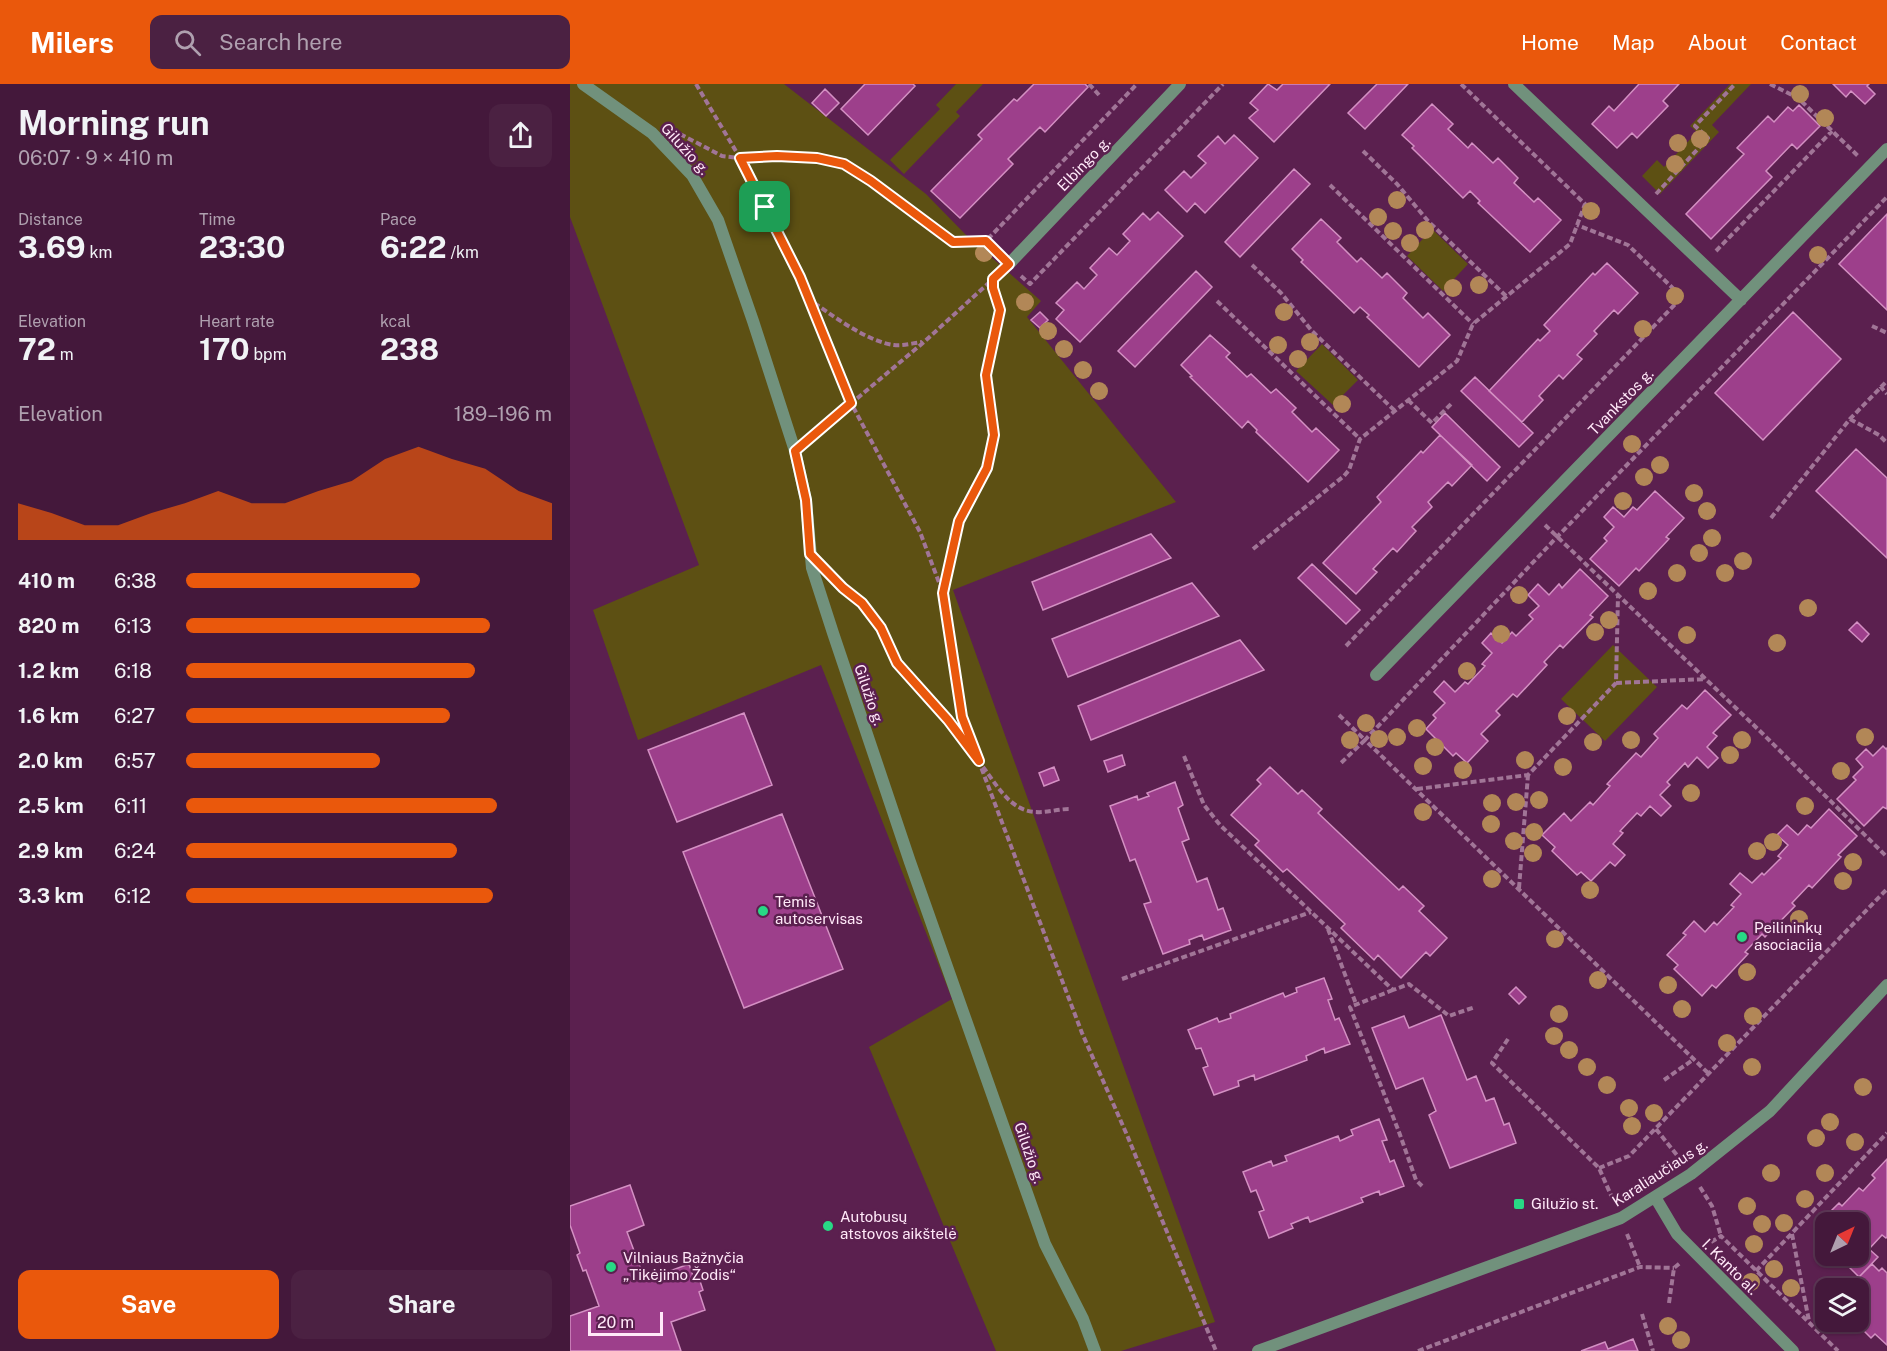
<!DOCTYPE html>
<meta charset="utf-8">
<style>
:root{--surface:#44183b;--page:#4b2142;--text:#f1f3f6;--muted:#afa0af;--line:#5c3755;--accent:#ea580c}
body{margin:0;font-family:"Public Sans",sans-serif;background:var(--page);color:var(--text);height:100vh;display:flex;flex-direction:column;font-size:22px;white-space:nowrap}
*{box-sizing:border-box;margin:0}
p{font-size:20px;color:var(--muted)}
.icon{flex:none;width:33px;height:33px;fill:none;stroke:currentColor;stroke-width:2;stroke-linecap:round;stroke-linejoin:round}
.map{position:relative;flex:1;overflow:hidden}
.side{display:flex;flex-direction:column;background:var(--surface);width:570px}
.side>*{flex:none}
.needle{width:39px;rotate:43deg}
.buttons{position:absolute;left:1245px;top:1128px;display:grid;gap:12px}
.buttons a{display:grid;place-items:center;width:54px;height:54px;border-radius:12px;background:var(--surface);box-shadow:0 2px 4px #0004,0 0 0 2px var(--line);font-size:30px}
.scale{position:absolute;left:18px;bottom:15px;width:75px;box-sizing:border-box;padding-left:6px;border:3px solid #ffe8f8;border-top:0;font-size:16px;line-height:21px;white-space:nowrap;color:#ffe8f8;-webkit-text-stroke:4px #5b204f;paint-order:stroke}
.pin{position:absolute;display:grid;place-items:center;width:51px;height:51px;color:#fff;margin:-26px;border-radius:12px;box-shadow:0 3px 9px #0006}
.round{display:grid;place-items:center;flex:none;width:63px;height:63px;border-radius:12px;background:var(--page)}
.overview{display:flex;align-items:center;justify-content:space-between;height:102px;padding:0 18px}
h1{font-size:33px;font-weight:700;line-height:45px}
.metrics{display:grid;grid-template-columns:repeat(3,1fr);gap:9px;height:102px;padding:6px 18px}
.metrics div{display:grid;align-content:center}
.metrics b{font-size:30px;font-weight:700}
.metrics small{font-size:16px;font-weight:400}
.metrics p{font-size:16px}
.chart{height:168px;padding:12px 18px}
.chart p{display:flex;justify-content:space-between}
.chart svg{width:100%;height:108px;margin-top:6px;fill:var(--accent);opacity:.7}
.cta{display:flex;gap:12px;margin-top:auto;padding:12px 18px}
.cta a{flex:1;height:69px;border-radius:12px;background:var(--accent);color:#fff;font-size:24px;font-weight:700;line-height:69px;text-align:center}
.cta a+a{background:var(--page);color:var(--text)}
ul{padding:0 18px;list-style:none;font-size:20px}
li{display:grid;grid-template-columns:96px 72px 1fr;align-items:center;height:45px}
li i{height:15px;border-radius:8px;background:var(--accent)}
header{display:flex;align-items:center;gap:36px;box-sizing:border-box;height:84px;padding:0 30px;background:var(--accent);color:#fff}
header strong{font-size:28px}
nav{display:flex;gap:33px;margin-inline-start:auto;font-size:21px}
.search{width:420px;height:54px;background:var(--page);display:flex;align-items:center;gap:15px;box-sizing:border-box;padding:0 21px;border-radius:12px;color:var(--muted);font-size:22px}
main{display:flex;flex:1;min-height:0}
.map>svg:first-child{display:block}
.green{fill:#5d5013}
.building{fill:#9d3f8b;stroke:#d490c3;stroke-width:1.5}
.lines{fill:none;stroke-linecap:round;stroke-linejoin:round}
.path{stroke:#a17597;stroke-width:4;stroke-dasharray:6 3;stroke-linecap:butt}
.minor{stroke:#71917c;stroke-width:12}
.tree{fill:#b28757}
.route-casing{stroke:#fff;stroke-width:12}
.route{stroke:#ea580c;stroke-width:8}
.poi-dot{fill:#28d885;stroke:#5b204f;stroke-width:2}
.labels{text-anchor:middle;stroke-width:5;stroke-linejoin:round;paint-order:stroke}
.street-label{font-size:15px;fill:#ffe8f8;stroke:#5b204f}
.poi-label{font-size:15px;fill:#ffe8f8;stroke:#5b204f;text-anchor:start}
</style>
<header>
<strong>Milers</strong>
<div class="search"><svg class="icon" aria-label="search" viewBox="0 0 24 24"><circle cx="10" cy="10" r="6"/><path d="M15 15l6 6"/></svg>Search here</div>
<nav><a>Home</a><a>Map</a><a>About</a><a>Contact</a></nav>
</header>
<main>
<section class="side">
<div class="overview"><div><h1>Morning run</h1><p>06:07 · 9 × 410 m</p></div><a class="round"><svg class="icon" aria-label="share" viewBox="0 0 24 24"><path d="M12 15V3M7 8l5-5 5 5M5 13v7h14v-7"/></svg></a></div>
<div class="metrics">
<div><p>Distance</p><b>3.69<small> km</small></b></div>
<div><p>Time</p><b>23:30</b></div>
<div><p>Pace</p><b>6:22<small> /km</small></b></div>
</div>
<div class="metrics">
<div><p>Elevation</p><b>72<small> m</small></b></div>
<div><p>Heart rate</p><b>170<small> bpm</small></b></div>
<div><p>kcal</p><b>238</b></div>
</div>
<div class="chart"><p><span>Elevation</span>189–196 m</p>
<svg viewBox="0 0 160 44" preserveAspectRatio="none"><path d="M0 44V29L10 33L20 38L30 38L40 33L50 29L60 24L70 29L80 29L90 24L100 20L110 11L120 6L130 11L140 15L150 24L160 29V44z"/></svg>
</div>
<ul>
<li><b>410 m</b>6:38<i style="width:64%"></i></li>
<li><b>820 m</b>6:13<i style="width:83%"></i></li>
<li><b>1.2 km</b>6:18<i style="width:79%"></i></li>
<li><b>1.6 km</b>6:27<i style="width:72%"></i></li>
<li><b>2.0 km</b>6:57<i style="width:53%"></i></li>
<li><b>2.5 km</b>6:11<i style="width:85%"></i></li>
<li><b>2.9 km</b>6:24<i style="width:74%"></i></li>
<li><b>3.3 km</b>6:12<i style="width:84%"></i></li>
</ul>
<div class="cta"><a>Save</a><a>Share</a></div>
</section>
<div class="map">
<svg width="1317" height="1267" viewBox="0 0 1317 1267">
<rect width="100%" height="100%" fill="#5b204f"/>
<path class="green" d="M0,0H214L356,110L395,150L471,217L457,233L606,418L383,506L645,1238L551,1267H426L299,963L382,915L251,581L68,656L23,526L129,481L0,133Z
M386,0H413L386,28L390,32L334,90L320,76L370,25L366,21Z
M1160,0H1181L1142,41L1149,48L1090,110L1072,92L1087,76L1094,83L1127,48L1120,42Z
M862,145L898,180L873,207L837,172Z
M752,260L788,296L763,321L726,287Z
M1043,561L1087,603L1035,657L991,615Z"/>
<path class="building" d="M295,0H343L345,2L298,51L271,25Z
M464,0H515L518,3L475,48L470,43L438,75L443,80L390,134L361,107L412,55L408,51L444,15L447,17Z
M698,0L707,6L713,0H760L704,58L679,34L688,26L680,19Z
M807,0H838L795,45L778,29Z
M1069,0H1109L1093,17L1098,22L1067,54L1062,49L1047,64L1022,40L1039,22L1044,27Z
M1263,0H1299L1297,2L1305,10L1295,20L1281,7L1276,13Z
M255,5L269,19L256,32L242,19Z
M862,20L883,40L878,45L898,64L902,59L923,79L928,74L948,94L944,99L964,118L968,114L991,136L960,168L908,119L910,117L900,107L893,114L842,64L844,62L832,51Z
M1229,21L1250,42L1227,65L1222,60L1196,87L1202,93L1141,155L1116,130L1174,70L1167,64L1198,32L1204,38L1218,23L1223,27Z
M664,51L688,74L635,129L625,119L617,128L595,106L614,87L621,94L636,79L628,72L648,52L655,60Z
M724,85L740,100L670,173L655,158Z
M588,128L613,152L510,258L486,235L494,226L486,219L507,198L514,205L527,191L520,184L539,164L547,171L560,157L553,150L573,129L580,136Z
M1317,130V226L1269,180Z
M751,135L771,154L767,158L787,178L791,174L812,194L817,189L837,209L833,214L853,234L858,229L880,251L849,283L797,233L799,231L790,223L784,229L731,178L733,176L722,165Z
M1037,179L1068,209L1048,230L1044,226L1024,247L1027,250L1007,271L1012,275L993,295L989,291L969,312L973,316L952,338L919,307L968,255L970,257L980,247L974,241L1023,189L1025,191Z
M626,187L642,203L565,283L548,267Z
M470,228L478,236L470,244L461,236Z
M1223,228L1271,275L1193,356L1145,309Z
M640,251L660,269L656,273L677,293L681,290L701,309L706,305L726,324L722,328L742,348L746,344L769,366L738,398L686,348L687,346L678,337L672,344L620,293L622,292L611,281Z
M905,293L963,349L949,363L891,307Z
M875,329L930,383L917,397L862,343Z
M870,351L902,381L882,402L878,398L858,418L862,423L842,443L846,447L827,468L823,464L803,485L807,488L786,510L753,479L811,418L807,413L851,367L853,369Z
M1286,365L1317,394V474L1246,407Z
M1085,407L1114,434L1096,453L1099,455L1069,487L1066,484L1049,502L1020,475L1037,457L1034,454L1044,443L1034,433L1043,423L1054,433L1063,423L1067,426Z
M581,450L601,474L473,526L462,498Z
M742,480L790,526L776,540L728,494Z
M1010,485L1038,512L1020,531L1023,533L993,564L990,561L974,578L977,581L947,613L943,610L926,627L930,631L911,650L918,657L897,679L886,669L883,672L856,645L866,634L863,631L875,619L864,608L874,597L885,608L895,598L898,600L915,582L912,580L922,569L912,559L921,549L932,559L942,548L946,552L963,535L959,531L969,522L958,511L968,500L979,511L989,500L992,504Z
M622,499L649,532L498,593L482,555Z
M1287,538L1299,550L1292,558L1279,546Z
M670,556L694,586L521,656L508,622Z
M1135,606L1161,631L1143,649L1147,652L1137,663L1148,674L1138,684L1127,673L1118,683L1115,679L1097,698L1100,701L1090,711L1101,722L1091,732L1080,722L1071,732L1067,729L1050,747L1053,749L1043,760L1055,771L1045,782L1040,778L1021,797L1011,788L1007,791L982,767L985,763L972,751L994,729L1001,737L1020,718L1023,721L1040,702L1037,700L1066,669L1071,673L1088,654L1084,650L1112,621L1117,625Z
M174,629L202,701L107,738L78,666Z
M1313,662L1316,665L1317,664V725L1313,723L1294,742L1267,715L1286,696L1283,693L1293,683L1286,675L1296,665L1303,672Z
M552,671L555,681L538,688L534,677Z
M484,683L489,696L474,702L469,689Z
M700,683L728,710L732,706L752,725L748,729L829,806L833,802L854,822L849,827L877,854L860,872L856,868L831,894L808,871L804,876L771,844L775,840L717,785L713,788L685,761L689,757L661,731L691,700L687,696Z
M605,698L613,721L608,724L619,755L612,758L627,798L637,794L648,826L653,824L661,846L634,856L632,851L619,856L620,860L593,870L574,820L581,818L565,775L560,777L540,722L567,712L568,716L579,712L577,709Z
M1259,725L1287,752L1268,771L1271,773L1242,804L1239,801L1222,819L1225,822L1195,853L1192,850L1175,868L1178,870L1146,904L1142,901L1132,912L1104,885L1108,881L1097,871L1116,851L1113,849L1124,837L1135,848L1144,838L1147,841L1164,823L1161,821L1171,810L1160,800L1170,789L1182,799L1192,789L1194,791L1211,774L1208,772L1218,761L1207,751L1217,741L1228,751L1237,741L1241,744Z
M212,730L273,885L174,924L113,768Z
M754,894L762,915L758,916L765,936L769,934L780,960L755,969L754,964L736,972L737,976L685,996L684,991L668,997L669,1002L644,1011L633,984L638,982L631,964L626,965L618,946L647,934L649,938L661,934L660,930L713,909L715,913L727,908L726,904Z
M946,903L956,913L949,920L939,910Z
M871,931L897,996L906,992L916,1017L924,1014L934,1041L939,1039L946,1059L880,1084L859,1031L866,1027L853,994L826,1005L802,944L834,932L839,944Z
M809,1035L817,1056L812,1057L820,1078L824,1076L834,1102L810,1111L809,1107L791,1114L793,1118L740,1138L738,1133L721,1140L723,1144L699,1154L689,1128L694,1126L686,1106L681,1108L673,1088L701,1077L703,1082L717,1077L715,1072L768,1052L770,1057L783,1051L781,1046Z
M1317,1075V1153L1316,1154L1312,1151L1299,1165L1308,1173L1289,1193L1272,1176L1269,1179L1261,1172H1288V1138H1256L1262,1133L1258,1130L1269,1119L1272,1122L1289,1104L1293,1107L1305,1094L1302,1091Z
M60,1101L74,1141L57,1148L75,1196L119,1180L125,1198L130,1197L133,1206L129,1208L135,1226L101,1238L111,1267H0V1232L29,1222L16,1186L13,1187L7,1171L10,1169L0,1141V1122Z
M1256,1139V1160L1245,1150Z
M1302,1180L1309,1187L1312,1184L1317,1189V1261L1305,1250L1301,1254L1290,1243L1293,1239L1288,1234V1204H1278Z
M1063,1255L1068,1267H1011L1035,1258L1038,1265Z"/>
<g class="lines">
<path class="path" d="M126,0L170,74L229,193L281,319L350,448L373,509L392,633L512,949L557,1051L646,1267
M519,0L529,11
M1200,0L1228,14L1288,72
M110,50L152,72L170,74L207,72L247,74L274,80L301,97L383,158L416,157
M793,67L827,100L858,137L936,212
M760,101L903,240
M1086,110L1138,54L1125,42L1165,0
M1146,167L1262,47
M427,168L416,157L567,0
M682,181L711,209L742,247L825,327
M451,192L460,200L653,0
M237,214C259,229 297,258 324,261C333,262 343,259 352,258
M647,217L790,355
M1302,242L1317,249
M1310,302L1317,310
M838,316L862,339L883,318
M1280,335L1309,351L1317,359
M239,355L354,258L423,195
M1201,434L1280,335L1317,297
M975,441L1193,650L1317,773
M683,465L774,392L779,386L790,355L887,277L903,240L1000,160L1015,120L891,0
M266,496L292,519L311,544L327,579L378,636L405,672
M373,509L389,437L417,384L424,351L416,291L430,226L423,204V195
M776,562L1112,213L1058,161L1007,141
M1046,599L1136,595
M769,631L795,656L771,679
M614,672L634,721L650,741L823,906L839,900L879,932L905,923
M413,683C427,701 440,727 466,728C476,729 488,725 499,725
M847,705L958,691L1046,599L1048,511
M949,804L958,691
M758,845L786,920
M552,895L741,828
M823,906L780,923L829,1048L846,1096L852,1102
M938,955L922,979L1029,1084L1044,1118
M1138,989L795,656L987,453L1317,113
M1094,996L1124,975
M1086,1045L1110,1075
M1029,1084L1059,1072L1317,805
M1130,1103L1142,1122L1151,1152
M1057,1150L1070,1183
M1222,1150L1239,1237
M1141,1158L1151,1152L1268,1267
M1186,1187L1317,1049
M1099,1219L1104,1184L1110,1179
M1072,1230L1083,1267
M848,1267L1070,1183L1104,1184"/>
<path class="minor" d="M13,0L82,49L122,91L148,136L183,237L225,367L236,416L242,484L263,549L340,778L475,1160L513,1235L525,1267
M944,0L1171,216
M439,180L610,0
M806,591L1317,65
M1085,1113L1107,1150L1223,1267
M688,1267L1051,1134L1121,1090L1200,1027L1317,901"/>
</g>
<g class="tree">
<circle cx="1230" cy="10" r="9"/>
<circle cx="1255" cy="34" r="9"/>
<circle cx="1130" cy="55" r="9"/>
<circle cx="1108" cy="59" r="9"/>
<circle cx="1105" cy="80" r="9"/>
<circle cx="827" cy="116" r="9"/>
<circle cx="1021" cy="127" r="9"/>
<circle cx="808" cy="133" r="9"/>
<circle cx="855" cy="146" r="9"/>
<circle cx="823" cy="147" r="9"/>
<circle cx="840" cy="159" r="9"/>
<circle cx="414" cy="169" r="9"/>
<circle cx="1248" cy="171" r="9"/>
<circle cx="909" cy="201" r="9"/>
<circle cx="883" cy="204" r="9"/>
<circle cx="1105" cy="212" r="9"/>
<circle cx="455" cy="218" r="9"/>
<circle cx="714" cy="228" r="9"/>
<circle cx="1073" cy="245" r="9"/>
<circle cx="478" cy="247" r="9"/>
<circle cx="740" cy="258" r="9"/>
<circle cx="708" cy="261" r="9"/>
<circle cx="494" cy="265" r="9"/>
<circle cx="728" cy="275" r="9"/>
<circle cx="513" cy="286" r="9"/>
<circle cx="529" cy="307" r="9"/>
<circle cx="772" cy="320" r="9"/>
<circle cx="1062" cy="360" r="9"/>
<circle cx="1090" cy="381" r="9"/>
<circle cx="1074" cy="393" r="9"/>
<circle cx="1124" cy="409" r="9"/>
<circle cx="1053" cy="417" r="9"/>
<circle cx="1137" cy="427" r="9"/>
<circle cx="1142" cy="454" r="9"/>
<circle cx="1129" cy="469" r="9"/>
<circle cx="1173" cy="477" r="9"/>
<circle cx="1107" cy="489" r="9"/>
<circle cx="1155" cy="489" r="9"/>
<circle cx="1078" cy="507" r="9"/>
<circle cx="949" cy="511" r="9"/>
<circle cx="1238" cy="524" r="9"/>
<circle cx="1039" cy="536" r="9"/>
<circle cx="1025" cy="548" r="9"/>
<circle cx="931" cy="550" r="9"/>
<circle cx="1117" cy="551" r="9"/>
<circle cx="1207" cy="559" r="9"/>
<circle cx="897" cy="587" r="9"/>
<circle cx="997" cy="632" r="9"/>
<circle cx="796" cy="639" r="9"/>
<circle cx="847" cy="644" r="9"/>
<circle cx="827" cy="653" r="9"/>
<circle cx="1295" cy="653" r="9"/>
<circle cx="809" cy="655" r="9"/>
<circle cx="780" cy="656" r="9"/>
<circle cx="1061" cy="656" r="9"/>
<circle cx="1172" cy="656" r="9"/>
<circle cx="1023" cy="658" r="9"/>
<circle cx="865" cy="663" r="9"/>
<circle cx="1160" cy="671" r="9"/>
<circle cx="955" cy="676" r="9"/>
<circle cx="853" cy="682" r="9"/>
<circle cx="993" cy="683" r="9"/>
<circle cx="893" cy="686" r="9"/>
<circle cx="1271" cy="687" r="9"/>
<circle cx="1121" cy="709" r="9"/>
<circle cx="969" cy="716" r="9"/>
<circle cx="946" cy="718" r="9"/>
<circle cx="922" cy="719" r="9"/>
<circle cx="1235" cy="722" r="9"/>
<circle cx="853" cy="728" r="9"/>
<circle cx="921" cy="740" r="9"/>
<circle cx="964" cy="748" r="9"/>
<circle cx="944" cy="757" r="9"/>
<circle cx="1203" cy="758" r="9"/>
<circle cx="1187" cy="767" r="9"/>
<circle cx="963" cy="769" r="9"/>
<circle cx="1283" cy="778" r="9"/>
<circle cx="922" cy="795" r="9"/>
<circle cx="1273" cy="797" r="9"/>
<circle cx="1020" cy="806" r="9"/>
<circle cx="1229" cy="835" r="9"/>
<circle cx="985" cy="855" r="9"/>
<circle cx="1177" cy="888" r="9"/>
<circle cx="1028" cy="896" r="9"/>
<circle cx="1098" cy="901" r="9"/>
<circle cx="1112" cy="925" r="9"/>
<circle cx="989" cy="930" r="9"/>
<circle cx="1183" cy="932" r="9"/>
<circle cx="984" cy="952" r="9"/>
<circle cx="1157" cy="959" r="9"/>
<circle cx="999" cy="966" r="9"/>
<circle cx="1017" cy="983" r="9"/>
<circle cx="1182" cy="983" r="9"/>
<circle cx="1037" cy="1001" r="9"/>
<circle cx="1293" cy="1003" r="9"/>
<circle cx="1059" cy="1024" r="9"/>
<circle cx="1084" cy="1029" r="9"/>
<circle cx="1260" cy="1038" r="9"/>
<circle cx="1062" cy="1042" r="9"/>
<circle cx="1246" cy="1054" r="9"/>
<circle cx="1285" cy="1058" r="9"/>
<circle cx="1201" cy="1089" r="9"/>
<circle cx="1255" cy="1089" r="9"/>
<circle cx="1235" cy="1115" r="9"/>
<circle cx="1177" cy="1122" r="9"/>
<circle cx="1214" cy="1139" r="9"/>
<circle cx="1192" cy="1140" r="9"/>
<circle cx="1184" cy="1160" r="9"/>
<circle cx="1204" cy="1185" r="9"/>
<circle cx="1181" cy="1198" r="9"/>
<circle cx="1221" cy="1204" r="9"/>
<circle cx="1098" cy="1242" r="9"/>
<circle cx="1111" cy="1256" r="9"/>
</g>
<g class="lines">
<defs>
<path id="route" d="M207,72L247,74L274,80L301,97L383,158L416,157L439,180L423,195V204L430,226L416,291L424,351L417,384L389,437L373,509L392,633L409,677L378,636L327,579L311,544L292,519L273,504L240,470L236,416L225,367L281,319L230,193L170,74Z"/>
</defs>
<use href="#route" class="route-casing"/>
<use href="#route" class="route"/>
</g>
<g class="poi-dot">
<circle cx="193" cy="827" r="6"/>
<circle cx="1172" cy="853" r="6"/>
<rect x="943" y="1114" width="12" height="12" rx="3"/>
<circle cx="258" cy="1142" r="6"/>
<circle cx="41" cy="1183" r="6"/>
</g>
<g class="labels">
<g class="street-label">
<text transform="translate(115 65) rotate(48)" y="5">Gilužio g.</text>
<text transform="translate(514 80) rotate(-46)" y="5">Elbingo g.</text>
<text transform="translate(1051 318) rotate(-46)" y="5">Tvankstos g.</text>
<text transform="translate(299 611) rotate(71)" y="5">Gilužio g.</text>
<text transform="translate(459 1069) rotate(71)" y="5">Gilužio g.</text>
<text transform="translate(1090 1089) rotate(-33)" y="5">Karaliaučiaus g.</text>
<text transform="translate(1160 1183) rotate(45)" y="5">I. Kanto al.</text>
</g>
<g class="poi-label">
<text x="205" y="823">Temis<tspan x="205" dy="17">autoservisas</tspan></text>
<text x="1184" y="849">Peilininkų<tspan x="1184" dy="17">asociacija</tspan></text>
<text x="961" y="1125">Gilužio st.</text>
<text x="270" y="1138">Autobusų<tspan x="270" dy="17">atstovos aikštelė</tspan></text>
<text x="53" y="1179">Vilniaus Bažnyčia<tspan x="53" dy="17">„Tikėjimo Žodis“</tspan></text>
</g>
</g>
</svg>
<div class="buttons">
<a><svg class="needle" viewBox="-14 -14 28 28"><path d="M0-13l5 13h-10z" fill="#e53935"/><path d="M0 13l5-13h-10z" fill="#afa0af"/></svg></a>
<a><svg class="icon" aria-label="layers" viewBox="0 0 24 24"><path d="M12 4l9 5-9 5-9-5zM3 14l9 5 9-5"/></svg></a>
</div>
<div class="scale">20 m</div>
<div class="pin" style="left:195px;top:123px;background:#1e9e55"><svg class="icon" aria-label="arrive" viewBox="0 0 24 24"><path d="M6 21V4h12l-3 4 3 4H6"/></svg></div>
</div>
</main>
